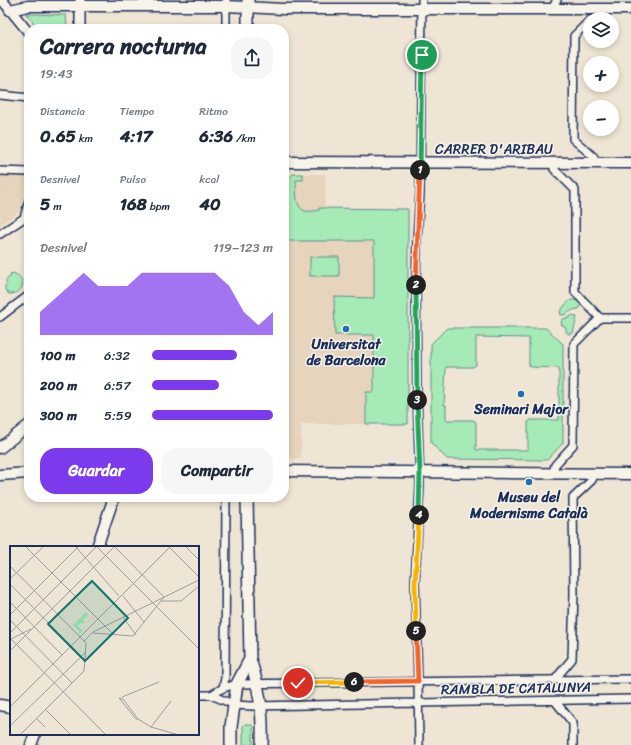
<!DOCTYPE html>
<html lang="es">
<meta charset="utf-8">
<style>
:root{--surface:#fff;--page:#f6f6f7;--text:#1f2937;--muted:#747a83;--accent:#7c3aed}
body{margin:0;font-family:Sriracha,sans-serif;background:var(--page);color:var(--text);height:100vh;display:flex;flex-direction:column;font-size:15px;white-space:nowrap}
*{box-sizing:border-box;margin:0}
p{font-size:13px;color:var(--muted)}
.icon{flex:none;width:22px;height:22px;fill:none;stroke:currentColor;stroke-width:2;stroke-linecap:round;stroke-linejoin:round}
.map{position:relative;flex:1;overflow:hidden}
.panel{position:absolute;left:24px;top:24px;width:265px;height:478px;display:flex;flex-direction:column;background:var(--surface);border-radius:16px;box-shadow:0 2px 6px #0003}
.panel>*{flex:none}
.controls{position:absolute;left:583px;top:12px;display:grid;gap:8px}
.controls a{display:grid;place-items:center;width:36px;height:36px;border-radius:50%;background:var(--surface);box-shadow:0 2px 6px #0003;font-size:20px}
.pin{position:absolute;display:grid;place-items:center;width:34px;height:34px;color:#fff;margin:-17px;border:2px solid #fff;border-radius:50%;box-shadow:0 1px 4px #0007}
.km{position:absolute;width:20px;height:20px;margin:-10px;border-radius:50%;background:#222;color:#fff;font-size:11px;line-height:20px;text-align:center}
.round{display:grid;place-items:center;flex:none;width:42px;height:42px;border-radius:16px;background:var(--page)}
.overview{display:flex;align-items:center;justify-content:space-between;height:68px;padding:0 16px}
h1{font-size:22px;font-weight:800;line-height:30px}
.stats{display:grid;grid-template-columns:repeat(3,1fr);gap:6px;height:68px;padding:4px 16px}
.stats div{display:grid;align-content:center}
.stats b{font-size:17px;font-weight:800}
.stats small{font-size:11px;font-weight:400}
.stats p{font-size:11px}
.chart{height:112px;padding:8px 16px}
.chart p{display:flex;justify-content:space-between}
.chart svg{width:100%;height:72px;margin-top:4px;fill:var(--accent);opacity:.7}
.action{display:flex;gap:8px;margin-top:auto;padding:8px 16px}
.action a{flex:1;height:46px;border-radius:16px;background:var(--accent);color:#fff;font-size:16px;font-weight:800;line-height:46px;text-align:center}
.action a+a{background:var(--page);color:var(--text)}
ul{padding:0 16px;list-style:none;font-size:13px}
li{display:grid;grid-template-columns:64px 48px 1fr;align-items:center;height:30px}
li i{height:10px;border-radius:5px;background:var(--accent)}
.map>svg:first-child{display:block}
.built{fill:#e6d4bc}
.green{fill:#a6ebb7;stroke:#608d8a;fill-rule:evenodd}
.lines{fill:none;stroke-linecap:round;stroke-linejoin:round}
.minor-casing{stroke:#1b2f5e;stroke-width:10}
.tertiary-casing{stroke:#1b2f5e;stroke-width:12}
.secondary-casing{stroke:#1b2f5e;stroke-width:13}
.primary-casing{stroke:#1b2f5e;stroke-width:14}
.minor{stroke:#f7f3e8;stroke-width:7}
.tertiary{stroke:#f7f3e8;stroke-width:9}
.secondary{stroke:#f7f3e8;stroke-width:10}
.primary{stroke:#f7f3e8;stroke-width:11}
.split-1-casing{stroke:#fff;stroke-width:8}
.split-2-casing{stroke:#fff;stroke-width:8}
.split-3-casing{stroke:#fff;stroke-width:8}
.split-4-casing{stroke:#fff;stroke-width:8}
.split-5-casing{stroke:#fff;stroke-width:8}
.split-6-casing{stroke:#fff;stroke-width:8}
.split-7-casing{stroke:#fff;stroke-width:8}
.split-1{stroke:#22a559;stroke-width:5}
.split-2{stroke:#f0652b;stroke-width:5}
.split-3{stroke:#22a559;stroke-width:5}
.split-4{stroke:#22a559;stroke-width:5}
.split-5{stroke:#f5b400;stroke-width:5}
.split-6{stroke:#f0652b;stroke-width:5}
.split-7{stroke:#f5b400;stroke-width:5}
.poi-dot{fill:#1f6fb2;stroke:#f7f3e8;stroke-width:1.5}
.labels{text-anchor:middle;stroke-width:3;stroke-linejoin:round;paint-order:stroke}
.street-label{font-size:14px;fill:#1b2f5e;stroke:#f7f3e8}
.poi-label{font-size:14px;font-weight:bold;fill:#1b2f5e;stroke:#f7f3e8}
.inset-road{fill:none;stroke:#9a9ca5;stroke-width:1}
.view{fill:#0f766e;fill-opacity:0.15;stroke:#0f766e;stroke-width:2}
.inset-edge{fill:none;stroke:#1b2f5e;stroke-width:2}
</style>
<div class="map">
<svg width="631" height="745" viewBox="0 0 631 745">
<rect width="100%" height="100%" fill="#efe5d4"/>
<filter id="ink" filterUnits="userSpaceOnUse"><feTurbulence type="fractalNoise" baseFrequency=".025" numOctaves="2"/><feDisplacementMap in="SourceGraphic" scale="8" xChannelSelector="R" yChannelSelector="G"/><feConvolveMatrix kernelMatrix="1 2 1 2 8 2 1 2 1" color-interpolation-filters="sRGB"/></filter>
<g filter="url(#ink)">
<path class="built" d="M0,174L25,175L28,178L20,211L0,225Z
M293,174H325V208L408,209V424H301V459H293L284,450V183Z"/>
<path class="green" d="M26,14L66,15L67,29H39Z
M293,174H303V180H296C297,189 294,207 305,211C309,212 315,211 319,210V208L408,209V424H366V392H373L374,391V335H335L334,297L374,298V241H284V183Z
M310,257H339V276H310Z
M13,273C28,278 24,295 9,294L5,290V286L7,283L5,281L11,276L10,274Z
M571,300H575L581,304L579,309C570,309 569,315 561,315L560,312L565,305Z
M573,315L577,317L573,333L569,334L566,332V328L561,324L562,319L568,318Z
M447,328H546L563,344V443L547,460L447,459L431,443V344ZM476,337L529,338V365L531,367L559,368V420H531L528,422V450H476V422L473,420H446V405H444L446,367H473L476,365Z
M245,724H249L253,726V745H243V726Z"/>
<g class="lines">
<defs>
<path id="minor" d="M226,0V29
M553,9L555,3L557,0
M590,20L574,36L573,139L594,157V163
M0,95L29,98
M554,163V169L575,190V292L600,318
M0,171L29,172
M0,234L24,218L29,200
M0,317L29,295
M600,318H631
M553,473L555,465L573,445L574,344L600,318
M556,680L557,677L572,659L574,593L573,498L592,480L594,473
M223,688L225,678L226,497
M198,695H211L235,705L252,706L631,699
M211,695L223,688L237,684L631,679
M555,701L573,723V745
M419,745L418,681L415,584L420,484L417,395L416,285L417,239L420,192L422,0"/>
<path id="tertiary" d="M2,0L29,33
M80,29V0"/>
<path id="secondary" d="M10,10L28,6H226L283,9H631
M284,162L631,163
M0,448L29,425
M284,471L631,474
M0,475L29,473
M97,547L114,497
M0,705L11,707
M31,745L35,734"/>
<path id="primary" d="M248,0V29
M247,497L250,659C260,691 263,712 262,745
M231,745V727L237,684L250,659"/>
</defs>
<use href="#minor" class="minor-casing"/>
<use href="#tertiary" class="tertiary-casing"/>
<use href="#secondary" class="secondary-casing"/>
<use href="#primary" class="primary-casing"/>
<use href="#minor" class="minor"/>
<use href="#tertiary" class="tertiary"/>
<use href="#secondary" class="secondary"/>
<use href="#primary" class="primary"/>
</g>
</g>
<g class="lines" filter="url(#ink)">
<defs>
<path id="split-1" d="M420,170L422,55"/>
<path id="split-2" d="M416,285L420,170"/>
<path id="split-3" d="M416,285L417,400"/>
<path id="split-4" d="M417,400L420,472L419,515"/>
<path id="split-5" d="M416,631L415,584L419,515"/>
<path id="split-6" d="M354,682L418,681L416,631"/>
<path id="split-7" d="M298,683L354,682"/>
</defs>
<use href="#split-1" class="split-1-casing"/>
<use href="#split-2" class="split-2-casing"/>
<use href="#split-3" class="split-3-casing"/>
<use href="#split-4" class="split-4-casing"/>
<use href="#split-5" class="split-5-casing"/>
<use href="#split-6" class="split-6-casing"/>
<use href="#split-7" class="split-7-casing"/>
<use href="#split-1" class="split-1"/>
<use href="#split-2" class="split-2"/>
<use href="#split-3" class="split-3"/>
<use href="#split-4" class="split-4"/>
<use href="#split-5" class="split-5"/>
<use href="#split-6" class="split-6"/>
<use href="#split-7" class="split-7"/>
</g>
<g class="poi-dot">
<circle cx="346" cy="329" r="4"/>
<circle cx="521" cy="394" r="4"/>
<circle cx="529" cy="482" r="4"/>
</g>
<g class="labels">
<g class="street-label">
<text x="494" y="154">CARRER D'ARIBAU</text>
<text transform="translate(516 688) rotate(-1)" y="5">RAMBLA DE CATALUNYA</text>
</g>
<g class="poi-label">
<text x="346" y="349">Universitat<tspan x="346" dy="16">de Barcelona</tspan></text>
<text x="521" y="414">Seminari Major</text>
<text x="529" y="502">Museu del<tspan x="529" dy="16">Modernisme Català</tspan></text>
</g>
</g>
<g transform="translate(10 546)">
<rect width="189" height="189" fill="#efe5d4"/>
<path d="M76,66L78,69L73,74L75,76L67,79L73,85L68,88L69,85L63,79Z" fill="#a6ebb7"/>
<path class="inset-road" d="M15,0L104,89M65,0L109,50M86,0L189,103M158,0L189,31M175,0L189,14M0,20L76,97M0,33L34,0M0,38L75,114M113,50L125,65M151,55H171L189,40M0,56L52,109M99,62L113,48M125,65L134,76M0,69L69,0M113,71L126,89M0,74L62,137M0,87L87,0M83,87L123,90L154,51L104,0M0,92L96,189M1,93L21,83M74,95L83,86L189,34M0,105L105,0M112,151L149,136M109,152L113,153L128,173H126ZM0,161L161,0M35,163L61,189M26,172L35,181M128,173L141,181M0,180L76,106M141,181L161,155M141,181L169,189M10,189L74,125L76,97"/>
<path class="view" d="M82,35L118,72L75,115L38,78Z"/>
<rect width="189" height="189" class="inset-edge"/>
</g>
</svg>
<div class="controls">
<a><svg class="icon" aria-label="layers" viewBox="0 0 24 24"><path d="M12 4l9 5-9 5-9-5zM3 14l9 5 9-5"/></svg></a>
<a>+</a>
<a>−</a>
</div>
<div class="pin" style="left:422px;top:55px;background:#1e9e55"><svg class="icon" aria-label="arrive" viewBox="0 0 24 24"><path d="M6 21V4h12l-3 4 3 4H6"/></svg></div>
<div class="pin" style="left:298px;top:683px;background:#d93025"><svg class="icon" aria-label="check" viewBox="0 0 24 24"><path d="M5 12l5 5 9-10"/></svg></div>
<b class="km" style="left:420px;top:170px">1</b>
<b class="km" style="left:416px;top:285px">2</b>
<b class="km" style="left:417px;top:400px">3</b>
<b class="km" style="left:419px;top:515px">4</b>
<b class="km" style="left:416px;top:631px">5</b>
<b class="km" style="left:354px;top:682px">6</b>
<section class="panel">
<div class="overview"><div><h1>Carrera nocturna</h1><p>19:43</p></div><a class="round"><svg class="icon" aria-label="share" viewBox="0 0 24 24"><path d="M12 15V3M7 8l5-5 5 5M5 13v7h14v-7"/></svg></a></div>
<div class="stats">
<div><p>Distancia</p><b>0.65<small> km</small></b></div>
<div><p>Tiempo</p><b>4:17</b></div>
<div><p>Ritmo</p><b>6:36<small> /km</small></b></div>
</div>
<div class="stats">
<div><p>Desnivel</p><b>5<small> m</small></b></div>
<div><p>Pulso</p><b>168<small> bpm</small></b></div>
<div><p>kcal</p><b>40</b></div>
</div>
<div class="chart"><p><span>Desnivel</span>119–123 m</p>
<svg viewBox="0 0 160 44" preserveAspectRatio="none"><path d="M0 44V30L10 22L20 14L30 6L40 14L50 14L60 14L70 6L80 6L90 6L100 6L110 6L120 6L130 14L140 30L150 38L160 30V44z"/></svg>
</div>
<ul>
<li><b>100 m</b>6:32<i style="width:70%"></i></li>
<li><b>200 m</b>6:57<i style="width:55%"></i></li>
<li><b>300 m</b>5:59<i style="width:100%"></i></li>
</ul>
<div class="action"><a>Guardar</a><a>Compartir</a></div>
</section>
</div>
